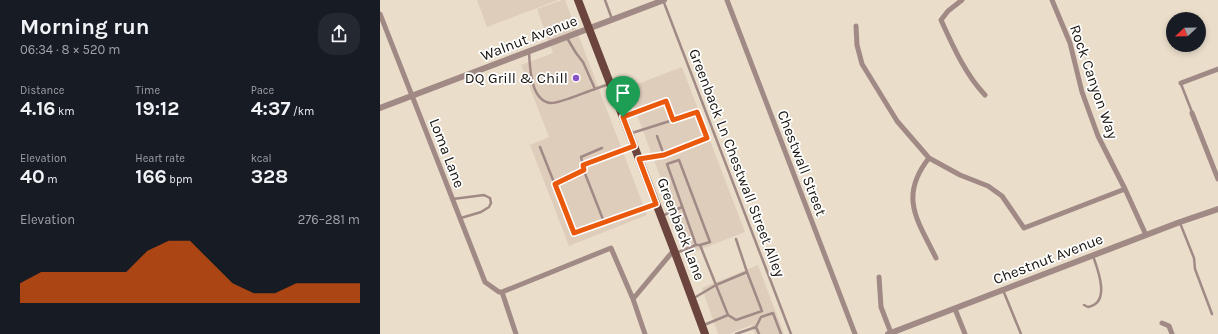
<!DOCTYPE html>
<meta charset="utf-8">
<style>
:root{--surface:#171b24;--page:#242831;--text:#f1f3f6;--muted:#9ea1a6;--accent:#ea580c}
body{margin:0;font-family:Karla,sans-serif;background:var(--page);color:var(--text);height:100vh;display:flex;flex-direction:column;font-size:15px;white-space:nowrap}
*{box-sizing:border-box;margin:0}
p{font-size:13px;color:var(--muted)}
.icon{flex:none;width:22px;height:22px;fill:none;stroke:currentColor;stroke-width:2;stroke-linecap:round;stroke-linejoin:round}
.map{position:relative;flex:1;overflow:hidden}
.details{display:flex;flex-direction:column;background:var(--surface);width:380px}
.details>*{flex:none}
.needle{width:26px;rotate:248deg}
.fabs{position:absolute;left:786px;top:12px;display:grid;gap:8px}
.fabs a{display:grid;place-items:center;width:40px;height:40px;border-radius:50%;background:var(--surface);box-shadow:0 2px 6px #0003;font-size:20px}
.pin{position:absolute;display:grid;place-items:center;width:34px;height:34px;color:#fff;margin:-41px -17px;border-radius:50% 50% 50% 0;rotate:-45deg;box-shadow:0 0 4px #0007}
.pin .icon{rotate:45deg}
.round{display:grid;place-items:center;flex:none;width:42px;height:42px;border-radius:16px;background:var(--page)}
.summary{display:flex;align-items:center;justify-content:space-between;height:68px;padding:0 20px}
h1{font-size:22px;font-weight:700;line-height:30px}
.stats{display:grid;grid-template-columns:repeat(3,1fr);gap:6px;height:68px;padding:4px 20px}
.stats div{display:grid;align-content:center}
.stats b{font-size:20px;font-weight:700}
.stats small{font-size:11px;font-weight:400}
.stats p{font-size:11px}
.chart{height:112px;padding:8px 20px}
.chart p{display:flex;justify-content:space-between}
.chart svg{width:100%;height:72px;margin-top:4px;fill:var(--accent);opacity:.7}
main{display:flex;flex:1;min-height:0}
.map>svg:first-child{display:block}
.commercial{fill:#dfcdbc}
.lines{fill:none;stroke-linecap:round;stroke-linejoin:round}
.service{stroke:#a18a85;stroke-width:2.5}
.minor{stroke:#a18a85;stroke-width:5}
.tertiary{stroke:#a18a85;stroke-width:6}
.primary{stroke:#6b453d;stroke-width:8}
.route-casing{stroke:#fff;stroke-width:8}
.route{stroke:#ea580c;stroke-width:5}
.poi-dot{fill:#8852ca;stroke:#fff;stroke-width:1.5}
.labels{text-anchor:middle;stroke-width:3.5;stroke-linejoin:round;paint-order:stroke}
.street-label{font-size:15px;fill:#18130d;stroke:#fff}
.poi-label{font-size:15px;fill:#18130d;stroke:#fff;text-anchor:end}
</style>
<main>
<section class="details">
<div class="summary"><div><h1>Morning run</h1><p>06:34 · 8 × 520 m</p></div><a class="round"><svg class="icon" aria-label="share" viewBox="0 0 24 24"><path d="M12 15V3M7 8l5-5 5 5M5 13v7h14v-7"/></svg></a></div>
<div class="stats">
<div><p>Distance</p><b>4.16<small> km</small></b></div>
<div><p>Time</p><b>19:12</b></div>
<div><p>Pace</p><b>4:37<small> /km</small></b></div>
</div>
<div class="stats">
<div><p>Elevation</p><b>40<small> m</small></b></div>
<div><p>Heart rate</p><b>166<small> bpm</small></b></div>
<div><p>kcal</p><b>328</b></div>
</div>
<div class="chart"><p><span>Elevation</span>276–281 m</p>
<svg viewBox="0 0 160 44" preserveAspectRatio="none"><path d="M0 44V32L10 25L20 25L30 25L40 25L50 25L60 12L70 6L80 6L90 19L100 32L110 38L120 38L130 32L140 32L150 32L160 32V44z"/></svg>
</div>
</section>
<div class="map">
<svg width="838" height="334" viewBox="0 0 838 334">
<rect width="100%" height="100%" fill="#eaddca"/>
<path class="commercial" d="M97,0H178L107,27Z
M182,0H185L267,215L189,246L150,145L169,137L141,65L173,53L157,9Z
M302,67L365,232L309,254L247,88Z
M378,265L404,334H375L371,325L349,334H338L322,288Z"/>
<g class="lines">
<path class="service" d="M225,0L232,19
M283,0L411,334
M149,52C150,66 150,100 170,103C179,104 205,92 215,89L203,62L196,53L187,38
M801,84L812,112
M215,89L229,84
M244,117L276,104L286,101L293,120L317,112L327,138L284,155L261,159
M252,133L293,120
M277,136L284,155
M160,147L194,233L274,204
M203,165L201,157L222,148
M204,171L203,165L252,146
M175,184L204,171L224,222
M73,199L104,195L110,198L111,203L109,207L101,212L81,218
M282,216L302,207
M800,223L814,258L815,269L832,314
M356,239L367,272
M320,245H316L287,164L299,160L330,242L320,245L348,315L324,325
M296,253L316,245
M623,290L641,334
M314,298L336,285L367,272L382,311L356,320L348,315
M704,305L708,307C731,303 718,270 713,256
M376,327L381,317L393,313L401,334
M356,334L376,327L379,334"/>
<path class="minor" d="M347,0L475,334
M582,0L568,11L561,20C573,46 585,74 605,95
M672,0L690,43L702,92L718,136L745,189L766,235
M0,14L105,282L119,292H122
M476,26L477,45L482,64L517,121L549,158L580,175L608,186L622,196L644,228L745,189
M801,83L838,69
M812,113L838,179
M549,158C518,197 538,221 556,258
M499,277L501,307L511,333
M122,292L231,248L253,299
M122,292L136,334
M575,309L585,334
M782,323L789,326L792,334
M265,334L253,299L294,250"/>
<path class="tertiary" d="M0,108L284,0
M508,334L800,222L838,209"/>
<path class="primary" d="M198,0L294,250L325,334"/>
</g>
<g class="lines">
<defs>
<path id="route" d="M286,101L293,120L317,112L327,138L284,155L259,159L276,204L194,233L175,184L204,170L203,165L254,146L243,117Z"/>
</defs>
<use href="#route" class="route-casing"/>
<use href="#route" class="route"/>
</g>
<circle class="poi-dot" cx="196" cy="78" r="4"/>
<g class="labels">
<g class="street-label">
<text transform="translate(149 38) rotate(-21)" y="5">Walnut Avenue</text>
<text transform="translate(714 82) rotate(71)" y="5">Rock Canyon Way</text>
<text transform="translate(67 153) rotate(69)" y="5">Loma Lane</text>
<text transform="translate(357 163) rotate(69)" y="5">Greenback Ln Chestwall Street Alley</text>
<text transform="translate(422 163) rotate(69)" y="5">Chestwall Street</text>
<text transform="translate(301 229) rotate(69)" y="5">Greenback Lane</text>
<text transform="translate(668 259) rotate(-21)" y="5">Chestnut Avenue</text>
</g>
<g class="poi-label">
<text x="188" y="83">DQ Grill &amp; Chill</text>
</g>
</g>
</svg>
<div class="fabs">
<a><svg class="needle" viewBox="-14 -14 28 28"><path d="M0-13l5 13h-10z" fill="#e53935"/><path d="M0 13l5-13h-10z" fill="#9ea1a6"/></svg></a>
</div>
<div class="pin" style="left:243px;top:117px;background:#1e9e55"><svg class="icon" aria-label="arrive" viewBox="0 0 24 24"><path d="M6 21V4h12l-3 4 3 4H6"/></svg></div>
</div>
</main>
